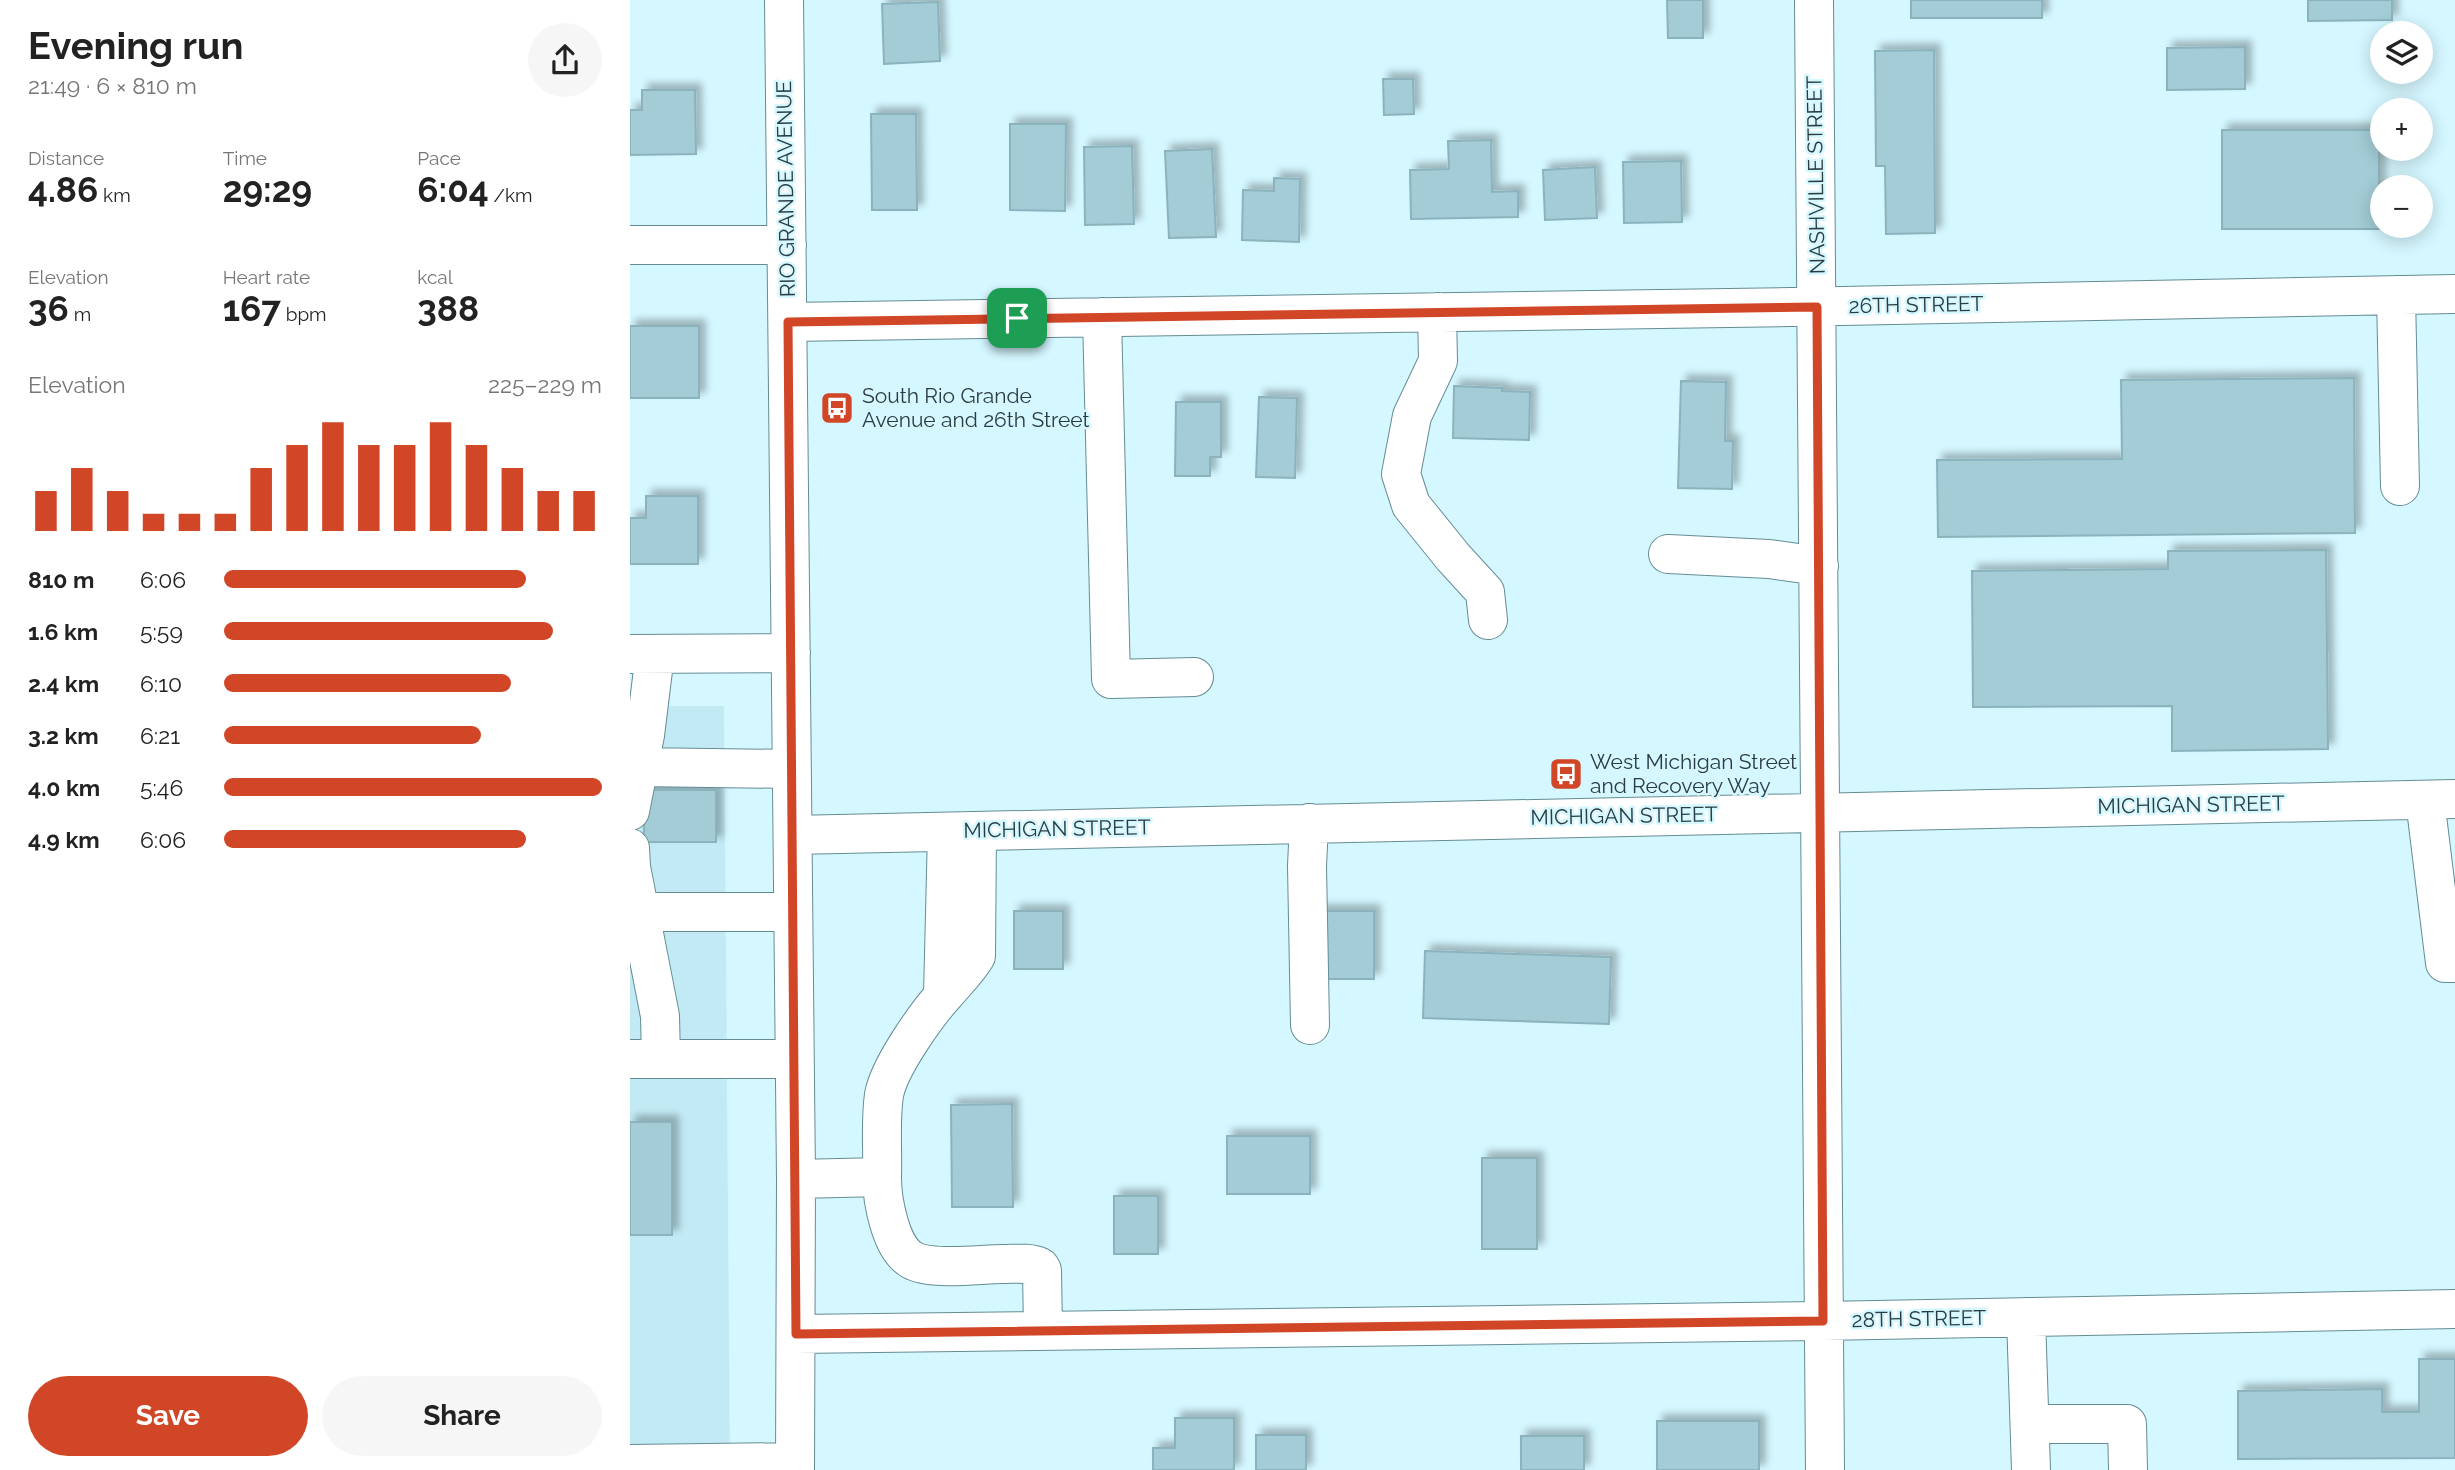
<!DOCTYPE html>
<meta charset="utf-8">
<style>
:root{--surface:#fff;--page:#f6f6f6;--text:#222;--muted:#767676;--accent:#d04627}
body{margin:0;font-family:Raleway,sans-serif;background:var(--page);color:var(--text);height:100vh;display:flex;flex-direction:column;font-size:26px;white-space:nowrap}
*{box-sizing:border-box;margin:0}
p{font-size:23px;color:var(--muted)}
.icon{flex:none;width:38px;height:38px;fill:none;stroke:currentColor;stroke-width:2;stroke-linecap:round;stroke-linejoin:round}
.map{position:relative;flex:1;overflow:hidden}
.sheet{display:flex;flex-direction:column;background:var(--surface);width:630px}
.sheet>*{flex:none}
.buttons{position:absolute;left:1740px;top:21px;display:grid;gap:14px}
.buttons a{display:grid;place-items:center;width:63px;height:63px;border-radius:50%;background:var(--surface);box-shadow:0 4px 18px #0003;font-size:35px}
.pin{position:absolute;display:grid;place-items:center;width:60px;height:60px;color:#fff;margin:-30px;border-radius:14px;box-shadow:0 4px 10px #0006}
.round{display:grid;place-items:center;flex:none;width:74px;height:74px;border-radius:37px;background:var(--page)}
.overview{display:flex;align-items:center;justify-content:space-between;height:119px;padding:0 28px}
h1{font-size:38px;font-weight:700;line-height:52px}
.stats{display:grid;grid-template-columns:repeat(3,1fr);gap:10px;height:119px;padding:7px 28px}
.stats div{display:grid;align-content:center}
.stats b{font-size:35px;font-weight:700}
.stats small{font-size:19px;font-weight:400}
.stats p{font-size:19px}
.chart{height:196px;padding:14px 28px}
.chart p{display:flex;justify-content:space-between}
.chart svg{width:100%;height:126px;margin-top:7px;stroke:var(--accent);stroke-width:6}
.button{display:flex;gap:14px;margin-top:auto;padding:14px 28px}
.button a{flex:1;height:80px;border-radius:42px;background:var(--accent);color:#fff;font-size:28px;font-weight:700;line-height:80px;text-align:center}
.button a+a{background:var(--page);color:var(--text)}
ul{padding:0 28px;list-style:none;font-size:23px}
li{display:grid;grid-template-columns:112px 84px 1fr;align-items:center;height:52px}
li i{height:18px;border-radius:9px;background:var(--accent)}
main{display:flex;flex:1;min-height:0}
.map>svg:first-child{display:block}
.built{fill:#c2eaf4}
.building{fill:#a3ccd6;stroke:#8bb3bd;stroke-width:2;filter:url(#shadow)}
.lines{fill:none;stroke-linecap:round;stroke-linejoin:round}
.minor-casing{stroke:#658c95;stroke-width:40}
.minor{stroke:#fff;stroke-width:38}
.route-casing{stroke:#fff;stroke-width:14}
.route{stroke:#d04627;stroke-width:9}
.labels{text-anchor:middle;stroke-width:5;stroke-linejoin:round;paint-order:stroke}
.street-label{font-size:21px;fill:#2b3c40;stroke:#d5f7ff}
.poi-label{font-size:21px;fill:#2b3c40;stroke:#d5f7ff;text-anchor:start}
</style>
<main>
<section class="sheet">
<div class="overview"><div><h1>Evening run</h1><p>21:49 · 6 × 810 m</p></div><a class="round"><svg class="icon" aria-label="share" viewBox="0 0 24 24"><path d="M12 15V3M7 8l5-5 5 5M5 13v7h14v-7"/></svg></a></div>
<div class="stats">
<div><p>Distance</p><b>4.86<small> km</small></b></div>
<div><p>Time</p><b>29:29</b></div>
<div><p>Pace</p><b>6:04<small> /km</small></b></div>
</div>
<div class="stats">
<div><p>Elevation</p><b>36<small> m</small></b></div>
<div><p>Heart rate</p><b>167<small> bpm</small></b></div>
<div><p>kcal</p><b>388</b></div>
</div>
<div class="chart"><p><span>Elevation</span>225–229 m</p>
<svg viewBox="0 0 160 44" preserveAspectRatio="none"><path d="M5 44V30M15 44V22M25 44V30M35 44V38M45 44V38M55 44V38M65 44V22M75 44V14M85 44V6M95 44V14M105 44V14M115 44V6M125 44V14M135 44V22M145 44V30M155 44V30"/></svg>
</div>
<ul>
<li><b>810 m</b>6:06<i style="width:80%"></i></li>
<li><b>1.6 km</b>5:59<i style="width:87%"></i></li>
<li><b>2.4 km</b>6:10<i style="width:76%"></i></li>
<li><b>3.2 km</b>6:21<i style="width:68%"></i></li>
<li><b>4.0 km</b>5:46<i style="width:100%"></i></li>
<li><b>4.9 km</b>6:06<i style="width:80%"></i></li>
</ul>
<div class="button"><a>Save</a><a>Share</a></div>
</section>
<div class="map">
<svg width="1825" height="1470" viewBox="0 0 1825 1470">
<defs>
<filter id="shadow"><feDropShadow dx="6" dy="-6" stdDeviation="3.5" flood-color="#0004"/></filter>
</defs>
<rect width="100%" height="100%" fill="#d5f7ff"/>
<path class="built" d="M0,706H94L100,1470H0Z"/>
<path class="building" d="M1037,0H1073V38H1038Z
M1281,0H1412V18H1281Z
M1678,0H1762V20L1678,21Z
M308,2L310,61L254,64L252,4Z
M1615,47V89L1537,90V48Z
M1304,50L1305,233L1256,234L1255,166H1246L1245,51Z
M753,79H783L784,114L754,115Z
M12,90H65L66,154L0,155V110H12Z
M241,114H286L287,210H242Z
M380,124H436L435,211L380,210Z
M1592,130H1749V229H1592Z
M861,140L862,192L888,191V217L781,219L780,170L819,169L818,141Z
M502,146L504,224L455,225L454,147Z
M582,149L586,237L539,238L535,151Z
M1051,161L1052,222L994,223L993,162Z
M965,167L967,218L915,220L913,170Z
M644,178L670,179L669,242L612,240L613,190L644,191Z
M0,326H69V398H0Z
M1724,378L1725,533L1308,537L1307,460L1492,459L1491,380Z
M1051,381L1096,382L1095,441H1103L1102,489L1048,488Z
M824,386L872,388V391L900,392L899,440L823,438Z
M629,397L667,398L665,478L626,477Z
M546,402H591V457H580V476H545Z
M16,496H68V564H0V518H16Z
M1696,550L1698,749L1542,751V706L1343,707L1342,571L1538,569V551Z
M14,790H86V842H14Z
M384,911H433V969H384Z
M685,911H744V979H685Z
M795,951L981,957L979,1024L793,1018Z
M382,1104L383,1207H322L321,1105Z
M0,1122H42V1235H0Z
M597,1136H680V1194H597Z
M852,1158H907V1249H852Z
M484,1196H528V1254H484Z
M1789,1359H1825V1458L1608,1459V1391L1752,1389V1412H1789Z
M545,1418H604V1470H523V1448H545Z
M1027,1421H1129V1470H1027Z
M626,1435H676V1470H626Z
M891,1436H954V1470H891Z"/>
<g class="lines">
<defs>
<path id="minor" d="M154,0L166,1179L165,1470
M1184,0L1195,1470
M0,245H157
M1766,295L1770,486
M807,312L808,361L782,416L771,474L781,505L823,557L855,592L858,620
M472,317L481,679L564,677
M158,322L1160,307L1825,294
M1038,554L1139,559L1189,566
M0,654L161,653
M8,767L162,769
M1795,800L1815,963H1825
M0,811L15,735L25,654
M679,823L677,866L680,1025
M163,835L1825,799
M0,848L1,867L30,1016L31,1059
M10,912H163
M313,995L317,832
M0,1059H163
M252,1177C253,1150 250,1121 254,1095C259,1067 296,1015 315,994C326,981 337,971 346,956L347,831
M166,1179L252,1177C252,1199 260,1248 282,1260C301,1271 350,1264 373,1264C385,1264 399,1262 410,1267L412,1270L413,1331
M1396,1317L1401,1470
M166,1334L1193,1321L1825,1309
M1401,1424H1497L1498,1470
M0,1464L165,1462"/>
</defs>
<use href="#minor" class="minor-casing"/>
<use href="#minor" class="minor"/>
</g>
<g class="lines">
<defs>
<path id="route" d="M1187,307L1193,1321L166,1334L158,322Z"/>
</defs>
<use href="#route" class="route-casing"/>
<use href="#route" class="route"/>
</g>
<defs>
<symbol id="bus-square" viewBox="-11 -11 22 22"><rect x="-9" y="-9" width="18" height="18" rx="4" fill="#d04627" stroke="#d5f7ff"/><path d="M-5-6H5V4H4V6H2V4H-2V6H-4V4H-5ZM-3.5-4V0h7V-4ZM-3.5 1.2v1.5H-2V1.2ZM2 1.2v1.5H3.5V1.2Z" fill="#fff"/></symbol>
</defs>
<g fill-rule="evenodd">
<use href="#bus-square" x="188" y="389" width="38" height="38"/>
<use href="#bus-square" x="917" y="755" width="38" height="38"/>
</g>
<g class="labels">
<g class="street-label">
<text transform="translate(1186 175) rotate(-91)" y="7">NASHVILLE STREET</text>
<text transform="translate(156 189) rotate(-91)" y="7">RIO GRANDE AVENUE</text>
<text transform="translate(1286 305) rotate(-1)" y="7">26TH STREET</text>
<text transform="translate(1561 805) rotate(-1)" y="7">MICHIGAN STREET</text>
<text transform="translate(994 816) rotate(-1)" y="7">MICHIGAN STREET</text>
<text transform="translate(427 829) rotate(-1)" y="7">MICHIGAN STREET</text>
<text transform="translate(1289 1319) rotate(-1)" y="7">28TH STREET</text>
</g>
<g class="poi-label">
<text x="232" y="403">South Rio Grande<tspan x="232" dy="24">Avenue and 26th Street</tspan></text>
<text x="960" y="769">West Michigan Street<tspan x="960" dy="24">and Recovery Way</tspan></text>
</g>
</g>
</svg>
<div class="buttons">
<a><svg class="icon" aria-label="layers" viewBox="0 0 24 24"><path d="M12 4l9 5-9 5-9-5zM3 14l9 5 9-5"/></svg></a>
<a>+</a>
<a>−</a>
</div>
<div class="pin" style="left:387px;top:318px;background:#1e9e55"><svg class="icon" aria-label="arrive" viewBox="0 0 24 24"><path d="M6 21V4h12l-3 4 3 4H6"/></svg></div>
</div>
</main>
